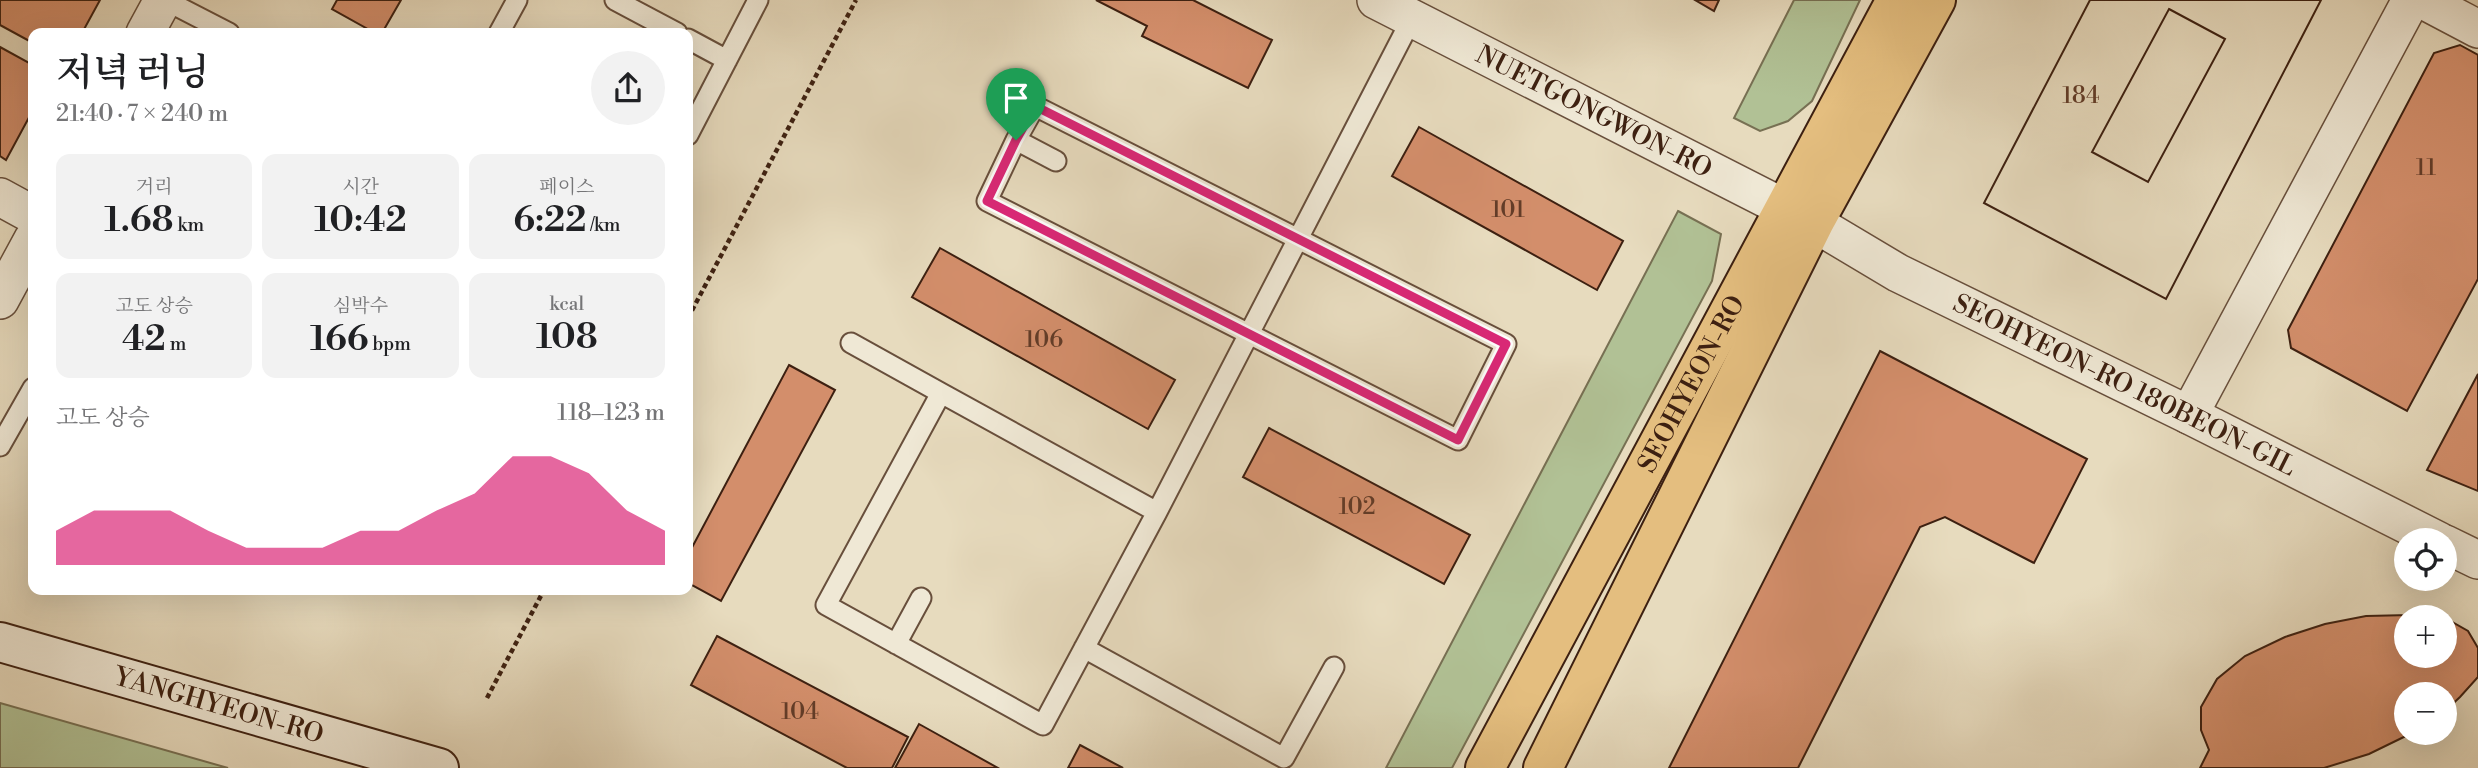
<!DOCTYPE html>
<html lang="ko">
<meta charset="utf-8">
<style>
:root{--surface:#fff;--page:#f2f2f2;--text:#202124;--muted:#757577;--accent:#db2777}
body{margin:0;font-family:"Libre Bodoni","Noto Serif KR",serif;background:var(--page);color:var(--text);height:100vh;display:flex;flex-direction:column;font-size:26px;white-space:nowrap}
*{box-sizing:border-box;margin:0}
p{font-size:23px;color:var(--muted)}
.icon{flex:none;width:38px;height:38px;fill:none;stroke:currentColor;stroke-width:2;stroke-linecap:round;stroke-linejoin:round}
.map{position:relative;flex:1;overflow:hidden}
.drawer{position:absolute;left:28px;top:28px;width:665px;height:567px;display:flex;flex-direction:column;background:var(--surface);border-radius:14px;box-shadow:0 7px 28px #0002}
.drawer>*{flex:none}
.fabs{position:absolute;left:2394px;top:528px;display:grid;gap:14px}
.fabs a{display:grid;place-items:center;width:63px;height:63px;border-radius:50%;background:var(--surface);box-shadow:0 7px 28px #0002;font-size:35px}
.pin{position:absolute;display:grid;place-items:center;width:60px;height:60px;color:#fff;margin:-72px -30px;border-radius:50% 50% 50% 0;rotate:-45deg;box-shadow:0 0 7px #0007}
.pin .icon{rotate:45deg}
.round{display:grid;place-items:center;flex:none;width:74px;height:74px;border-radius:37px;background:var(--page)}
.summary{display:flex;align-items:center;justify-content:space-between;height:119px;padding:0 28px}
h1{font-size:38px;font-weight:600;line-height:52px}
.stats{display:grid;grid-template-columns:repeat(3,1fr);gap:10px;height:119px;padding:7px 28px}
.stats div{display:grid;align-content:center;border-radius:14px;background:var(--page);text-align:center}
.stats b{font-size:35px;font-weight:600}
.stats small{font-size:19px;font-weight:400}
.stats p{font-size:19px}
.chart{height:196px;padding:14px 28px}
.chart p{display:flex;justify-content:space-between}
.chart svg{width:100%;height:126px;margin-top:7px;fill:var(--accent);opacity:.7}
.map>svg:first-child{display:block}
.green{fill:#b1c195;stroke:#777053;stroke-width:2}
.building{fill:#d38e6b;stroke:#3d2011;stroke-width:2;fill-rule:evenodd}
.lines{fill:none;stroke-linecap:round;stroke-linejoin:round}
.lane-casing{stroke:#684f3c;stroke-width:23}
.street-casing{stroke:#684f3c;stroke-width:40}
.secondary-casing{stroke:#3d2011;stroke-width:42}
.primary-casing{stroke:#3d2011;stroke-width:42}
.path{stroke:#3d2011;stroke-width:4.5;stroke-dasharray:5 3.5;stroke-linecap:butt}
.lane{stroke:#efe8d5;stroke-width:19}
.street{stroke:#efe8d5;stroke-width:37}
.secondary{stroke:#efe8d5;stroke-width:38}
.primary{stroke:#e4be7f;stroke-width:38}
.route-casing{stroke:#fff;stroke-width:14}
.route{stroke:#db2777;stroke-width:9}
.labels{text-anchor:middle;stroke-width:7;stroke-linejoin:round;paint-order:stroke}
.number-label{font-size:23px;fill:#623c28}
.street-label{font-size:26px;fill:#3d2011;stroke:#efe8d5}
</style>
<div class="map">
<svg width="2478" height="768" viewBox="0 0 2478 768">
<rect width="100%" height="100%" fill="#e7dbbe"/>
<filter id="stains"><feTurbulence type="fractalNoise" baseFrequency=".00286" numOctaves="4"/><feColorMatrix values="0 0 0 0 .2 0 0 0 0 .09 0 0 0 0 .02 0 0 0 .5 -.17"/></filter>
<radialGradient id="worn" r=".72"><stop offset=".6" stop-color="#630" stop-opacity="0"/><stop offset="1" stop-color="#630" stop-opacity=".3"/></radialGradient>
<path class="green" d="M1794,0H1860L1812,101L1788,121L1760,131L1734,118Z
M1678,211L1721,234L1712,281L1452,768H1386Z
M0,703L228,768H0Z"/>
<path class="building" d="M0,0H100L82,33H33V43L0,25Z
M337,0H401L382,33H375L332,9Z
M1096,0H1193L1272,40L1248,88L1142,36L1147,26Z
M1695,0H1719L1714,11Z
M2090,0H2321L2166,299L1984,203ZM2169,9L2225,39L2148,182L2092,152Z
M2090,0H2321L2166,299L1984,203Z
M2169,9L2225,39L2148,182L2092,152Z
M2460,45L2478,55V279L2407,411L2291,348L2288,330L2434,53Z
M0,47L33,65V110L6,160L0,156Z
M1419,127L1623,241L1597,290L1392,176Z
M940,248L1175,380L1148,429L912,297Z
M1880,351L2087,459L2034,563L1945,517L1920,527L1798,768H1669Z
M789,365L835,390L721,601L688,583V555Z
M2478,374V491L2427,470Z
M1269,428L1470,535L1444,584L1243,477Z
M2410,615L2441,618H2406V656H2445V618L2468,631L2478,648V677L2460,697L2445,711V695H2406V733H2412L2369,754L2324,768H2200L2209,750L2201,730V707L2217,679L2245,656L2285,637L2325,624L2366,616Z
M717,636L908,737L892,768H847L691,685Z
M919,724L998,768H895Z
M1080,745L1123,768H1068Z"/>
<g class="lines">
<defs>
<path id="lane" d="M165,0L229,33
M615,0L677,33
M499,33L517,0
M688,39L727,60
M1035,106L1506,344L1458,440L987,201L1016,140Z
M688,135L758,0
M1016,140L1056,161
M851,343L941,393
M0,446L33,388
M1157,512L941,393L826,605L1043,725L1157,512L1412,18
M896,644L921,598
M1084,648L1284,758L1334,667"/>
<g id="street">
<path id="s1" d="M1376,0L1814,223L1898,273L2189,415L2439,541"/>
<path d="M2423,0L2478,29"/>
<path d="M145,33L163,0"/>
<path d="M0,197L33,215"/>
<path d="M0,300L33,239"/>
<path d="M2189,415L2411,0"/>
<path d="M2445,544L2478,560"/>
</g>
<g id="secondary">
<path id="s2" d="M0,642L439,768"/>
</g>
<g id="primary">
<path id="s3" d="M1485,768L1896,0"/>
<path d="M1543,768L1814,223L1936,0"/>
</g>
</defs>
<use href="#lane" class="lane-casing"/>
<use href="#street" class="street-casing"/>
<use href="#secondary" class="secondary-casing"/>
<use href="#primary" class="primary-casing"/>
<path class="path" d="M688,318L856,0
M487,698L544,590"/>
<use href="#lane" class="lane"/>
<use href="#street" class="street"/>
<use href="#secondary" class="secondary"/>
<use href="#primary" class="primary"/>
</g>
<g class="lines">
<defs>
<path id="route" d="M1035,106L1506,344L1458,440L987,201L1016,140Z"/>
</defs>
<use href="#route" class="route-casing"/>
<use href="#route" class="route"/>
</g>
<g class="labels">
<g class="number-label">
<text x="2081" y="103">184</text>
<text x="2426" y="175">11</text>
<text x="1508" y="217">101</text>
<text x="1044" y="347">106</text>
<text x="1357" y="514">102</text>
<text x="800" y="719">104</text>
</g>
<g class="street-label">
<text dy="9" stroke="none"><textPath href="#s1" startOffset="245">NUETGONGWON-RO</textPath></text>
<text dy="9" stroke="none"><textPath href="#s3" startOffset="436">SEOHYEON-RO</textPath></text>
<text dy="9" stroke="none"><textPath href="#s1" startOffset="842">SEOHYEON-RO 180BEON-GIL</textPath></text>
<text dy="9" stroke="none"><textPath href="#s2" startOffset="228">YANGHYEON-RO</textPath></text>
</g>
</g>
<rect width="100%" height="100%" filter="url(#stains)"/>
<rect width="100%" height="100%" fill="url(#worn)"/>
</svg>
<div class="fabs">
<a><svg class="icon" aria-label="locate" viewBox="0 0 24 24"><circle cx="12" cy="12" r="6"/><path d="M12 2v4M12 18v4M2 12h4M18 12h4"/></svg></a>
<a>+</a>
<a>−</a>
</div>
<div class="pin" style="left:1016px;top:140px;background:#1e9e55"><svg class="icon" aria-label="arrive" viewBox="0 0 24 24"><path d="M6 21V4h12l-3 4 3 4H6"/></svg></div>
<section class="drawer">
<div class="summary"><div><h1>저녁 러닝</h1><p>21:40 · 7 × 240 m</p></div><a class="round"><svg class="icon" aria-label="share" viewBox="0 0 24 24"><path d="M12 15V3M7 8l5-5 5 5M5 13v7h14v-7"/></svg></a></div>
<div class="stats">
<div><p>거리</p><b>1.68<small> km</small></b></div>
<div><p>시간</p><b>10:42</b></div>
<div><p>페이스</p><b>6:22<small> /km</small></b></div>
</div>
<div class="stats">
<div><p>고도 상승</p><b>42<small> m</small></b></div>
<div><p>심박수</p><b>166<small> bpm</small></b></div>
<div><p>kcal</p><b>108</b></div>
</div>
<div class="chart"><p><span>고도 상승</span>118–123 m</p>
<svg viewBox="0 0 160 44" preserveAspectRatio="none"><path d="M0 44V32L10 25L20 25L30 25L40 32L50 38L60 38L70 38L80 32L90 32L100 25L110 19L120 6L130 6L140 12L150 25L160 32V44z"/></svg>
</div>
</section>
</div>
